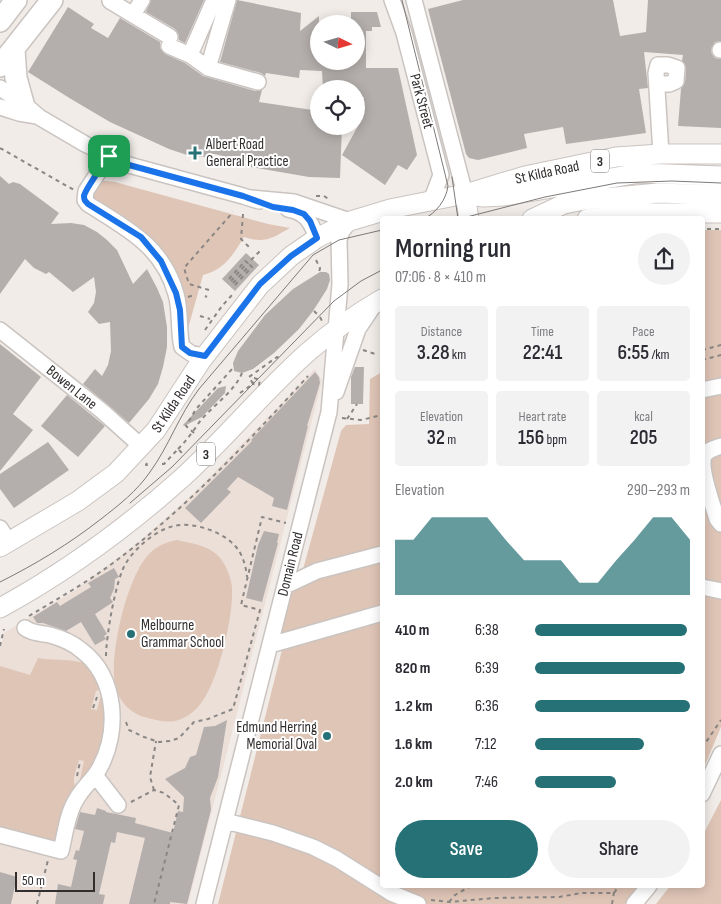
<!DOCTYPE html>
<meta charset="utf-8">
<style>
:root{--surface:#fff;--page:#f2f2f3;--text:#2b2b33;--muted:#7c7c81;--accent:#267176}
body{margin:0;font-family:"Sofia Sans Condensed",sans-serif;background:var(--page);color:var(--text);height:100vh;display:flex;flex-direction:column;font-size:19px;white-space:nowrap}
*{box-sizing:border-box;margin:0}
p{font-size:16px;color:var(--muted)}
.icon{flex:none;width:28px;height:28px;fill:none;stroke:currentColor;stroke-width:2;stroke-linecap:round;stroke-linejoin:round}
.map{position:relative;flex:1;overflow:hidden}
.side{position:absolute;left:380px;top:216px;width:325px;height:672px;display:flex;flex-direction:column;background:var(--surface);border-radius:5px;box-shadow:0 2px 12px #0003}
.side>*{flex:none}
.needle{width:32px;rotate:95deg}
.controls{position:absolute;left:310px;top:15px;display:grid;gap:10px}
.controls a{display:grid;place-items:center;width:55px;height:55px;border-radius:50%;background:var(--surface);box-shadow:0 2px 12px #0003;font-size:25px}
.scale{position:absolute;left:15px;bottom:12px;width:80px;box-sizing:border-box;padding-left:5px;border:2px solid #312e2d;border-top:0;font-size:14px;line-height:18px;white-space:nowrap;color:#312e2d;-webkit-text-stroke:4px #fff;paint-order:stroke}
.pin{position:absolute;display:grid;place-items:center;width:42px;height:42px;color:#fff;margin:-21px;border-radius:10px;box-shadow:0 2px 8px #0006}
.round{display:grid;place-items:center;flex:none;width:52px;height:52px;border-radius:26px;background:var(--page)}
.overview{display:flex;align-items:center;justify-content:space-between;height:85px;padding:0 15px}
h1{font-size:28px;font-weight:600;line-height:38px}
.metrics{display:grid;grid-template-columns:repeat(3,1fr);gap:8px;height:85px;padding:5px 15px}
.metrics div{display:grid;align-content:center;border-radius:5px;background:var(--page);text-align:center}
.metrics b{font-size:21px;font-weight:600}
.metrics small{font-size:14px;font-weight:400}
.metrics p{font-size:14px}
.chart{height:140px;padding:10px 15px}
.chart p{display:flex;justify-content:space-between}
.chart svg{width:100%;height:90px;margin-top:5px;fill:var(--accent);opacity:.7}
.cta{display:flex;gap:10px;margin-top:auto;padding:10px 15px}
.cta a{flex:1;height:58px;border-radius:30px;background:var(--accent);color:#fff;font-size:20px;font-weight:600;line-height:58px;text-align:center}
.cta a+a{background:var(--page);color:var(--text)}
ul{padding:0 15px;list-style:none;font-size:16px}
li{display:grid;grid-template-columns:80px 60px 1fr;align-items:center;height:38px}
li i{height:12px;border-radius:6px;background:var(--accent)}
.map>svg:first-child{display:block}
.built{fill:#ecdfd8}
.green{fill:#dfc5b6}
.building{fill:#b4afac}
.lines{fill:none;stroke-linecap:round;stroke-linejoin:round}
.minor-casing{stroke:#cac4c1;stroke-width:18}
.major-casing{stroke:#cac4c1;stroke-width:21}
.highway-casing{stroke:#cac4c1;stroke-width:24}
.path{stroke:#8a8684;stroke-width:2;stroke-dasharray:4 4;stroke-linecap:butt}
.minor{stroke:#fff;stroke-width:15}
.major{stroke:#fff;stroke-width:19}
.highway{stroke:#fff;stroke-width:21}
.tram{stroke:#7e7a78;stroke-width:1}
.route-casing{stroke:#fff;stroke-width:10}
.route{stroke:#1a73e8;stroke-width:6}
.poi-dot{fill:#267176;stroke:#fff;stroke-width:2}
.labels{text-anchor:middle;stroke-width:4;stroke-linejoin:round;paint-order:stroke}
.shield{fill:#fff;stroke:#6f6d6c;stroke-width:1}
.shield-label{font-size:14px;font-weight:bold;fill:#312e2d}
.street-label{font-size:15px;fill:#312e2d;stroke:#fff}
.poi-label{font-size:15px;fill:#312e2d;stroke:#fff;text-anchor:start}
</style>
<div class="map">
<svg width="721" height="904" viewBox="0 0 721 904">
<rect width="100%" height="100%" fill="#f1ece8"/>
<path class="built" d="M315,369L322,381L188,904H0V649L5,632L74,591L140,541L195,492Z"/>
<path class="green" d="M97,180L115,182L268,224L290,228C272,238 265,244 244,237C233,255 224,270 203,275L187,332L175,281L90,202Z
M703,230H721V727L703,770Z
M382,372V886H639L626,904H218L285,638L277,640L290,587L299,584L341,431L346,425L369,424L370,379Z
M177,540C193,544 210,545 221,559C226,566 231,577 232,587C234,616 217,693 194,711C176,726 164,722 144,717C130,713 118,700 115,685C109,654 127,575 150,553C158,545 167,542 177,540Z
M38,658C58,661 71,658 91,665L104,688L96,691L91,709L97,710L101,695L105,693L108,720L98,762L79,784L84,761L79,760C77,769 70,781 77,789L58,841L54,842L0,829V666L30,675Z
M721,800V904H656L670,886H702L703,835Z"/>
<path class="building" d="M151,0H204L185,43L179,40L178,33L175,29L146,12Z
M237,0L301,13L300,31L319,16V61H356V24H351V12H377L381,27H372V31H366V68H398L417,155L407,170L398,165L385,185L342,155L363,117L364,97H356V89H323L322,71L300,70L299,78L266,73L265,76L261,73L220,62Z
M463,0H613L620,36L646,32L648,0H721V41L715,42L711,50L712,54L715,58L721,59V128L678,126L681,89L685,82L686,69L682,61L683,55L644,52L648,88L639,89L646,133L566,144L563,127L524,134L527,148L478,160L469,158L466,154L428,9Z
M68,7L94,24L91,28L108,38L120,18L160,42V48L165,54L185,63L203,76L255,91L262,90L259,102L319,111V126H342L340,178L309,177L245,166L246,162L215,154H213L212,157H197V155H187L169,149L110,122L71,99L28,72Z
M0,176L9,184L13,182L20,184L59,213L51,224L71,223L84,225L97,232L107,240L117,250L133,284L147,269L157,288L163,302L167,327V347L163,367L158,384L149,399L129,423L83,384L95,369L102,376L108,365L111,351L110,322L99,324L88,312L94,303L96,292L94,277L73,292L49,272L46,274L34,268L25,259L0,294Z
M246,253L259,265L235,291L222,279Z
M320,272H326L329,274L330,280L327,289L313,311L299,329L274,353L253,369L242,373L234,371L233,363L238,351L265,315L293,289Z
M0,344L41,377L13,414L33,430L0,471Z
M355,367H364L363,404H351V377Z
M315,372L319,377L320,383L307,426H308L287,510L272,506L274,498L238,477L227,489L231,492L201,523L185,508L252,441L251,440Z
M226,386L225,393L202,417L184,426L183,425L218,388Z
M67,395L105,426L78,457L41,426Z
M48,442L69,470L14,508L0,489V474Z
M264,531L279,534L277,543H278L262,602L246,598L258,545Z
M114,568L119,577L115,579L114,589L110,598L113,602L95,614L107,634L104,636L106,639L95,645L81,622L66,631L43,623H37L33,617L57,602L60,606L91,587L88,583Z
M227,720L218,777L210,798L211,810L187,904L170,902V904H129L145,838L117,832L115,843L111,842L99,894L105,895L103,904H55L58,884L71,887L77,860L73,859L76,850L79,851L84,831L75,829L80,812L95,815L97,808L106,811V812L136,818L135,823L173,833L178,811L183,812L184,797L165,779L185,768L190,757L196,755L204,727L215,726Z
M0,872L17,877L11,904H0Z"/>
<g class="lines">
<defs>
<path id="minor" d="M392,0L404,33L441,175L431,201
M414,0L465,194
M110,1L170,37
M133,15L142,0
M169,46L190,55L208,68L258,82
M720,50H721
M190,55L214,0
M208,68L228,0
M657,84H669L676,81L677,68L668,65H658L656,73L661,154
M0,88L23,103L39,117L85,144L129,165L243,196L259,201
M0,107L19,113L37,116
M109,156L86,191L85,200L88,204C126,228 163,246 176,294C181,311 178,331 182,347L192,354L205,356
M288,209C306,212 311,222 317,238
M0,330L102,411L142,447
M702,390L721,386
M336,392L358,329L372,308
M721,446C715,448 707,450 704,456C699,469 713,505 717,519L721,524
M0,528L9,542
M285,586L317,571L382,554
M702,587L721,591
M270,645L382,613
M95,775L118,805
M702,794L721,754
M225,821L273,833L313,847L337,859L391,893L418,904
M0,835L61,851C65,835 67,814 76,800C82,788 93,780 99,769C120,732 117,677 81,650C73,643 61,638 50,635C41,633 33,634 25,628
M204,904L329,412L340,284L339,240L342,231L350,221L294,202L251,198
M634,904L649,886"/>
<path id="major" d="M465,194L469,219
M476,196L484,197L504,196L640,173L721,176
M532,219L564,204L584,200L658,193L721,195
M587,219L647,213H721
M0,547L78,501L116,473L156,430L201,361L260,285L291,256L317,238L350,221L367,216L390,209L465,194L525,176L616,157L661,154H721
M0,608C66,572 126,528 182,478C226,438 264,391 308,352C332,331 356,314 382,299"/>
<path id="highway" d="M0,21L16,0
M14,50L16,78L23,103
M0,66L52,0"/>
</defs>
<use href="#minor" class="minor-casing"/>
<use href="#major" class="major-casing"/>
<use href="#highway" class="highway-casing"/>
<path class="path" d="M0,148L74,190
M316,196H324L330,200
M243,214L241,239L249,247
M707,229H721
M316,260L320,268L319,273
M229,279L245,261L248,263L261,250
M231,281L247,263
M233,283L250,265
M235,285L252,267L248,263
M209,290L189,284L184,268L233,212
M205,296L207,297
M188,297L194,295
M314,311L317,314
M200,316L210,319
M320,317L322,321
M205,330L222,306L233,294
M363,350L375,354
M702,350L721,345
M702,360L721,355
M254,378L260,380L259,385L253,384Z
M240,393L253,384L249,377L277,357L279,358
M342,418L361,420L382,415
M347,419L357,404
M194,433L186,426L196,409L233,368
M178,449C186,441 192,433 198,424C211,406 233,394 242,373
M147,463L146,465H151
M162,464H164L178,449L182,453
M29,616C57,599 86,583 113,563C186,509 247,443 308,376
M0,646L4,629
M106,656C106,637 116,578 126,563C136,547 156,530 174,526C194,521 228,533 239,551C244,559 246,568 247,577
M93,708L97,697
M126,722L129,730L144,737L159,742L170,741L179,738L194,722L208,719L233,709L260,610L241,605L262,517L286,523
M702,748L721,720
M77,776L80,762
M154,790L150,777L156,741
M131,802L154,790L164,793L179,805L154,904
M431,900L450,902L494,898L559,897L581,893H614L619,886
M449,902L455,895L471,886
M37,904L48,860
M612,904L615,886"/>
<use href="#minor" class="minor"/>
<use href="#major" class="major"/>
<use href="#highway" class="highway"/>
<path class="tram" d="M402,0L448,186C446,200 437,212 424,219
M452,177L458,219
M459,219L545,197L617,183L672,181L721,183
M130,503L172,467L334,301L361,281L382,270
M0,582C36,564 69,544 101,519C119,505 137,491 150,472C169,446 179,415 199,389L313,255L339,240L382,230"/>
</g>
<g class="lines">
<defs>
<path id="route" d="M109,156L129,165L243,196L273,207L293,210L304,214L310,221L317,238L291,256L260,284L205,356L190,353L182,347L180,310L176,293L161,261L141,237L88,204C85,201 84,200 84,196C85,189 104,164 109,156Z"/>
</defs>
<use href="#route" class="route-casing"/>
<use href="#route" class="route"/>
</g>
<g class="poi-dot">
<path d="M192.5 145.5h5v5h5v5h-5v5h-5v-5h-5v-5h5z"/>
<circle cx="131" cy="634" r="5"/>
<circle cx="327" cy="736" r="5"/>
</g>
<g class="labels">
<g class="shield">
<rect x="591" y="149.5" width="18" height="23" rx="4"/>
<rect x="197" y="442.5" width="18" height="23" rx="4"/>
</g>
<g class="shield-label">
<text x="600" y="166">3</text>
<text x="206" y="459">3</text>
</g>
<g class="street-label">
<text transform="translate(422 101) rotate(75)" y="5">Park Street</text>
<text transform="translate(547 172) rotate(-12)" y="5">St Kilda Road</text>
<text transform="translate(72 387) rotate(39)" y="5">Bowen Lane</text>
<text transform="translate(173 404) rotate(-56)" y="5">St Kilda Road</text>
<text transform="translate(290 564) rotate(-76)" y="5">Domain Road</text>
</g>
<g class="poi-label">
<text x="206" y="149">Albert Road<tspan x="206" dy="17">General Practice</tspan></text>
<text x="141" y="630">Melbourne<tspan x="141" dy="17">Grammar School</tspan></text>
<text x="317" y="732" text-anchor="end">Edmund Herring<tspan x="317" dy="17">Memorial Oval</tspan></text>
</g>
</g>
</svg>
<div class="controls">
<a><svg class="needle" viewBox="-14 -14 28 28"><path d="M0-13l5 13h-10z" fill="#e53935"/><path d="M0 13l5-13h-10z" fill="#7c7c81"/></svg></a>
<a><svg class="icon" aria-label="locate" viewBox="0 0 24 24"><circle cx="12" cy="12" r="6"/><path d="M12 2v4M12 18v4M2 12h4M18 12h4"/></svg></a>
</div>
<div class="scale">50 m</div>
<div class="pin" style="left:109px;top:156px;background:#1e9e55"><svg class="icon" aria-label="arrive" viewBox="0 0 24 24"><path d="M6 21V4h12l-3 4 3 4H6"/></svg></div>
<section class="side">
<div class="overview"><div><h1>Morning run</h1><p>07:06 · 8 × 410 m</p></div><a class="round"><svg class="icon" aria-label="share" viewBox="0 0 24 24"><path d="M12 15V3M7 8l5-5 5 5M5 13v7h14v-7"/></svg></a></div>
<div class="metrics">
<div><p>Distance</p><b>3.28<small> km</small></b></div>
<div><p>Time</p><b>22:41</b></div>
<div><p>Pace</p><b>6:55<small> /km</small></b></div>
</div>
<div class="metrics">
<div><p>Elevation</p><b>32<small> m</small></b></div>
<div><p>Heart rate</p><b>156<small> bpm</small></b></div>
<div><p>kcal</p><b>205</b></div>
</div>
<div class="chart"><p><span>Elevation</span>290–293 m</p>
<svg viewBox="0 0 160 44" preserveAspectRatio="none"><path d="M0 44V17L10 17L20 6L30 6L40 6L50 6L60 17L70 27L80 27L90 27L100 38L110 38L120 27L130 17L140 6L150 6L160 17V44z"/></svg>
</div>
<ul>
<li><b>410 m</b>6:38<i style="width:98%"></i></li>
<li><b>820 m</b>6:39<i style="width:97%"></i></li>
<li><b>1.2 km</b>6:36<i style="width:100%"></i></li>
<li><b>1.6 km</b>7:12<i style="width:70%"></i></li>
<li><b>2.0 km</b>7:46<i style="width:52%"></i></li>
</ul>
<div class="cta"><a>Save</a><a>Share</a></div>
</section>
</div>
